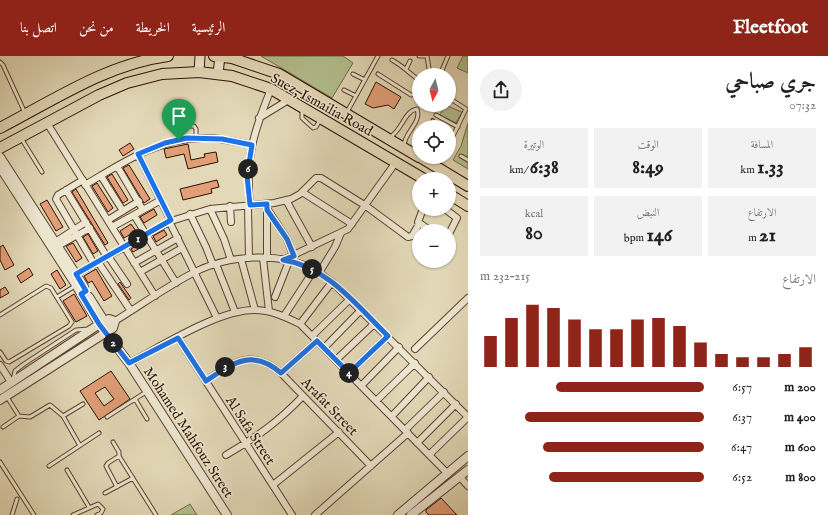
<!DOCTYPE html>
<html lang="ar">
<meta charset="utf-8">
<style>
:root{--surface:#fff;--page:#f2f2f2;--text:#222;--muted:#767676;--accent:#8f2418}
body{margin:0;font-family:"IM FELL English",Amiri,serif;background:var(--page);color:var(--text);direction:rtl;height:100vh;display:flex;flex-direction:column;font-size:15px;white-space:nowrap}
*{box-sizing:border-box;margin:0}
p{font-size:13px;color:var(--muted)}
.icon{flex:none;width:22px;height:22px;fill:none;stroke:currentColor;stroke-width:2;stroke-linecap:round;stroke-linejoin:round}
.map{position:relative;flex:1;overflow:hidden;direction:ltr}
.side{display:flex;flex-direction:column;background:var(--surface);width:360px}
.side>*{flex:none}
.needle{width:26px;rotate:187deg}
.fabs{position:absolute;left:412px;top:12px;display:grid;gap:8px}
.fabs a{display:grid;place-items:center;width:44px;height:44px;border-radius:50%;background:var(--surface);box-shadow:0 1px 3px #0004;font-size:20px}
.pin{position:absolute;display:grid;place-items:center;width:34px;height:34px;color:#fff;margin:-41px -17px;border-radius:50% 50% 50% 0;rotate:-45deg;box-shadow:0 0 4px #0007}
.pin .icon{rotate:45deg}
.km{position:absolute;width:20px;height:20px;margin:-10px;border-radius:50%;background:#222;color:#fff;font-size:11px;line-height:20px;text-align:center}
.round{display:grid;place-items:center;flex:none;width:42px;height:42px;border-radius:21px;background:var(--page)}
.head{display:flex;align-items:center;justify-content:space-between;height:68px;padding:0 12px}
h1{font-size:22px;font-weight:700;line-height:30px}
.stats{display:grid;grid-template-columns:repeat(3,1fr);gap:6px;height:68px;padding:4px 12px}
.stats div{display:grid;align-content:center;border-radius:0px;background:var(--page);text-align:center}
.stats b{font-size:20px;font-weight:700}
.stats small{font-size:11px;font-weight:400}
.stats p{font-size:11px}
.chart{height:112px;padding:8px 12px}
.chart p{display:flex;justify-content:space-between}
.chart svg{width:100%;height:72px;margin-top:4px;stroke:var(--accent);stroke-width:6}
ul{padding:0 12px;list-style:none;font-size:13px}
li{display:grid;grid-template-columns:64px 48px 1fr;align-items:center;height:30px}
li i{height:10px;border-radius:5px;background:var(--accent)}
header{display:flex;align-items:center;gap:24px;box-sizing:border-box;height:56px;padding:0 20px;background:var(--accent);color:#fff}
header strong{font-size:19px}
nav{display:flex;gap:22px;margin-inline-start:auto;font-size:14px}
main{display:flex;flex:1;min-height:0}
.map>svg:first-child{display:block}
.green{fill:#b3bf8f;stroke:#716848}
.building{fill:#e29f77;stroke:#2f1000;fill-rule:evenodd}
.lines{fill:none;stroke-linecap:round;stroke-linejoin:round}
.service-casing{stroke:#5c422e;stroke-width:5}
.minor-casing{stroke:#5c422e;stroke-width:8}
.tertiary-casing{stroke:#5c422e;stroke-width:10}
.secondary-casing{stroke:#2f1000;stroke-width:11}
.primary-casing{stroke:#2f1000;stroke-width:12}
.service{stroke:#ede6d1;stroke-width:3}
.minor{stroke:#ede6d1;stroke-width:6}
.tertiary{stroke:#ede6d1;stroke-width:8}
.secondary{stroke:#ede6d1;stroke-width:9}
.primary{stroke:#e3d9b8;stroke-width:10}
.route-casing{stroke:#fff;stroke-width:8}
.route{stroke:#1a73e8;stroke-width:5}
.labels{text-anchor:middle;stroke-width:3;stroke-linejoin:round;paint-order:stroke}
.street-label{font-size:14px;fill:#2f1000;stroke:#ede6d1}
</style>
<header>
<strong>Fleetfoot</strong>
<nav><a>الرئيسية</a><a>الخريطة</a><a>من نحن</a><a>اتصل بنا</a></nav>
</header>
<main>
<section class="side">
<div class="head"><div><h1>جري صباحي</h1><p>07:32</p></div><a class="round"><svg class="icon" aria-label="share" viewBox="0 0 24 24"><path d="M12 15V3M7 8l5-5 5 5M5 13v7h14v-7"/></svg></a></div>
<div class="stats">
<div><p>المسافة</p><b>1.33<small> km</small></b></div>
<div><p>الوقت</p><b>8:49</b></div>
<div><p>الوتيرة</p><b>6:38<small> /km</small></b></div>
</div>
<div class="stats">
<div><p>الارتفاع</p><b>21<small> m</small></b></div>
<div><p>النبض</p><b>146<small> bpm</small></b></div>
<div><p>kcal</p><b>80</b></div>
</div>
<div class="chart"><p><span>الارتفاع</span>215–232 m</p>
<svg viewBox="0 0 160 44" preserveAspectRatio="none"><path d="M5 44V25M15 44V14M25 44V6M35 44V8M45 44V15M55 44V21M65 44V21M75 44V15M85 44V14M95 44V19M105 44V29M115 44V36M125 44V38M135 44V38M145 44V36M155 44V32"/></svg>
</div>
<ul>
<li><b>200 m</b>6:57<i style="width:66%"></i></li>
<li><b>400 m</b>6:37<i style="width:80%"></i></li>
<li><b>600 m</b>6:47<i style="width:72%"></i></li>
<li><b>800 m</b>6:52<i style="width:69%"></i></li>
</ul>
</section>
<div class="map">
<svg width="468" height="459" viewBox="0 0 468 459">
<rect width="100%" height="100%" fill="#e3d9b8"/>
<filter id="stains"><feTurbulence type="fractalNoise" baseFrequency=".005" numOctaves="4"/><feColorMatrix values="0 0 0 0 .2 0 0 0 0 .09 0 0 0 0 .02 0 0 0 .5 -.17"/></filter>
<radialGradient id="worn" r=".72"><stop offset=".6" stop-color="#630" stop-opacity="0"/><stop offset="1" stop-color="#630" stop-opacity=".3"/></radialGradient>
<path class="green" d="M261,0H343L353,7L332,42Z
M463,0H468V17L457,12Z
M445,49L462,56L456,67L440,59Z
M468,67V113L453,104L461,90Z
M190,448L197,459H171Z"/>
<path class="building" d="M376,26L401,41L394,53L388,49L373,52L365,48Z
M432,62L435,64L431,71H427Z
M130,87L134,93L123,100L119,94Z
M188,88L191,104L205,101L204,98L216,96L218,106L188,113L184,98L166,102L164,93Z
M129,109L150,143L144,147L123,112Z
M112,118L128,144L123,147L107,121Z
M217,124L219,131L211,133L212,137L183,144L180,133Z
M97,127L113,152L108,156L92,130Z
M76,133L108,187L105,189L72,136Z
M47,144L63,171L56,175L40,148Z
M154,153L157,159L144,167L140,161Z
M131,168L136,175L124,182L120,175Z
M164,174L167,179L156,186L153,180Z
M88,178L98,195L93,198L83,181Z
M73,187L82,202L76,206L66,190Z
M140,187L142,191L133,196L131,193Z
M3,189L14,209L5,214L0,204V191Z
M29,212L33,219L21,227L17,220Z
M96,213L112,240L104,245L92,225L88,227L84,220Z
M57,214L66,229L60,233L51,218Z
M120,226L131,242L129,244L118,228Z
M5,231L9,237L0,242V234Z
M74,238L87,260L76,266L63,245Z
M111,315L130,343L99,364L80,335ZM105,331L114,343L104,350L95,337Z
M441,442L457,459H429L426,456V454Z"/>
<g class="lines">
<defs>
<path id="service" d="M419,0H425
M427,0L430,19
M392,4C403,10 409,17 419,24
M0,6L3,9L25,57
M406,13L410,5
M353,18L365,24
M378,18L411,39L419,38
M440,19L448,0
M344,34L356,40
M449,42L466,53L453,80L449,82
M302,54V62L313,72L316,71L320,64
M347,56L378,0
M436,59L458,71
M171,70H194L196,73V82
M390,81C402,75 404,55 417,53C422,67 404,76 404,90
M21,82L42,116
M461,100L468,104
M57,241L75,230
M0,259L46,230L51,232L72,266L69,270L9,306L6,305L0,296
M13,324L15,315L24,308L76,274L89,273
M7,341L19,360
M135,343L147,363
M63,360L83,348
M107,361L146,336
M3,371L19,360L30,361L50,349L63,360L79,388
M113,386L119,396V400L156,459
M0,406L34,459
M49,410L99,377
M67,414L89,451
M117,431L106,410L108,407L119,400
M105,437L133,422
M12,459L17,443
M73,459L98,448L103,453L101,457L97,459"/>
<path id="minor" d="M259,62L290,43
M47,67L155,240
M138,98L171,165
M117,110L143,154
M101,120L123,155
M83,124L58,139L56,143L94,208
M85,129C124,106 160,81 206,82C222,82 237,86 252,89
M66,134L107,201
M302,136L352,168
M286,144L312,191
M449,148L453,141
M248,149L249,202
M250,149C245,102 254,75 271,33
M230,150L231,166
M210,153L224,183L231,204
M423,153L418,166L431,175
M445,153L457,162L449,178
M268,154L287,183L293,199
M190,158L206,191L213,209
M134,159L176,227
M108,164L139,145
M169,165L217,262
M112,171L161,144
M55,186L86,166
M58,190L90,172
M108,200L127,228
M263,202L269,255
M267,202V148
M241,203L255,254
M283,204L348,173L396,106
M98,206L131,255
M134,207L178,182
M216,208L235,256
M140,216L182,192
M319,217L335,191L341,177
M76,218L171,165L210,153L274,147L291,143L300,138L316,122H321L366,150L408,181L412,180L419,168
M275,241L289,205
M284,260L314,214
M115,265C141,249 166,231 193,217C227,199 280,195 315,214C321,217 326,222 332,226L468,361
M300,268L332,226
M312,280L350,243
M178,282L292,459
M324,292L361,254
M415,293L468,242
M336,304L375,267
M129,307C162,290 218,254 254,254C271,254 286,261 300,268L448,418
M0,309L11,326
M281,317L317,285
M349,317L388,280
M206,325C233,306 252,292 281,317L371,410
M361,330L399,291
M376,345L415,307
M392,360L429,321
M405,374L444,336
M417,387L456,348
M226,399C257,381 278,366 303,340
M429,399L468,361
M460,421L468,430
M273,429L339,376
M315,459L408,377"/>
<path id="tertiary" d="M0,101L84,231
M0,111L76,229L99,268L129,307L227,459
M89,241L106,268
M0,334L104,265L109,263L115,265L113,272L0,344
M398,459L468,400
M411,459L468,414"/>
<path id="secondary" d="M199,16L200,0
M218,18L220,0"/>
<path id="primary" d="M214,0L232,2L279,18L419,101
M0,72C54,44 107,8 168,0
M0,92L99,39L127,27L162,18L199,16L232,20L271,33L424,123
M420,101L468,130
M449,138L468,150"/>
</defs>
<use href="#service" class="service-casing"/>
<use href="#minor" class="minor-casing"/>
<use href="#tertiary" class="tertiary-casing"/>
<use href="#secondary" class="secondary-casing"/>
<use href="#primary" class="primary-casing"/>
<use href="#service" class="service"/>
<use href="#minor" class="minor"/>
<use href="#tertiary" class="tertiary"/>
<use href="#secondary" class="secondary"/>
<use href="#primary" class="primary"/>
</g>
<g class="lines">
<defs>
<path id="route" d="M187,82L222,83L252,89L247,120L250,149L267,148V154L287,183L294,200L283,204C327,210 358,251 388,280L349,317L317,285L281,317C252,292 233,307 206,325L178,282L129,307L99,268L81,238L86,235L76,218L171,164L138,98L165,87Z"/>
</defs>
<use href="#route" class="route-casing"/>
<use href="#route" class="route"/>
</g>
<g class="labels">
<g class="street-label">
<text transform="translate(322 48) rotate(29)" y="5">Suez, Ismailia Road</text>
<text transform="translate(330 350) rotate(46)" y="5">Arafat Street</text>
<text transform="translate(251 374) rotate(57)" y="5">Al Safa Street</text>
<text transform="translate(189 376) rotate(57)" y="5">Mohamed Mahfouz Street</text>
</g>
</g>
<rect width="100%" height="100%" filter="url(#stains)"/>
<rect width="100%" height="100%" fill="url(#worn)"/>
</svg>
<div class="fabs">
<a><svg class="needle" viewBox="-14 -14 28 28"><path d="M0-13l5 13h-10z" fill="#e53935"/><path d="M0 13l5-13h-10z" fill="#767676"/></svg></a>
<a><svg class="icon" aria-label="locate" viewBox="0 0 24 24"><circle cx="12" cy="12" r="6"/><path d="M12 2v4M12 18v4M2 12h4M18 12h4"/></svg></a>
<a>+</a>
<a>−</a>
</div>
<div class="pin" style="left:179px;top:84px;background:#1e9e55"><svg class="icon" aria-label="arrive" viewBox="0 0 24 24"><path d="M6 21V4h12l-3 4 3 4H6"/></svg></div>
<b class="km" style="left:138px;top:183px">1</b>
<b class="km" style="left:113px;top:287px">2</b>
<b class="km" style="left:225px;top:311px">3</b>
<b class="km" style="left:349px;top:317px">4</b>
<b class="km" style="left:312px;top:213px">5</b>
<b class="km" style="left:248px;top:113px">6</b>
</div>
</main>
